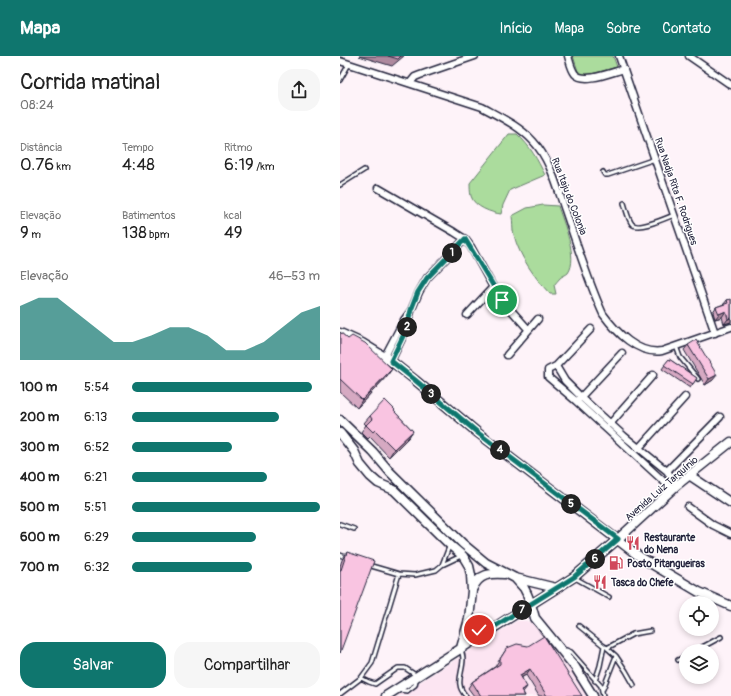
<!DOCTYPE html>
<html lang="pt">
<meta charset="utf-8">
<style>
:root{--surface:#fff;--page:#f6f6f6;--text:#222;--muted:#767676;--accent:#0f766e}
body{margin:0;font-family:Pangolin,sans-serif;background:var(--page);color:var(--text);height:100vh;display:flex;flex-direction:column;font-size:15px;white-space:nowrap}
*{box-sizing:border-box;margin:0}
p{font-size:13px;color:var(--muted)}
.icon{flex:none;width:22px;height:22px;fill:none;stroke:currentColor;stroke-width:2;stroke-linecap:round;stroke-linejoin:round}
.map{position:relative;flex:1;overflow:hidden}
.sheet{display:flex;flex-direction:column;background:var(--surface);width:340px}
.sheet>*{flex:none}
.fabs{position:absolute;left:339px;top:540px;display:grid;gap:8px}
.fabs a{display:grid;place-items:center;width:40px;height:40px;border-radius:50%;background:var(--surface);box-shadow:0 2px 6px #0003;font-size:20px}
.pin{position:absolute;display:grid;place-items:center;width:34px;height:34px;color:#fff;margin:-17px;border:2px solid #fff;border-radius:50%;box-shadow:0 1px 4px #0007}
.km{position:absolute;width:20px;height:20px;margin:-10px;border-radius:50%;background:#222;color:#fff;font-size:11px;line-height:20px;text-align:center}
.round{display:grid;place-items:center;flex:none;width:42px;height:42px;border-radius:16px;background:var(--page)}
.summary{display:flex;align-items:center;justify-content:space-between;height:68px;padding:0 20px}
h1{font-size:22px;font-weight:600;line-height:30px}
.stats{display:grid;grid-template-columns:repeat(3,1fr);gap:6px;height:68px;padding:4px 20px}
.stats div{display:grid;align-content:center}
.stats b{font-size:17px;font-weight:600}
.stats small{font-size:11px;font-weight:400}
.stats p{font-size:11px}
.chart{height:112px;padding:8px 20px}
.chart p{display:flex;justify-content:space-between}
.chart svg{width:100%;height:72px;margin-top:4px;fill:var(--accent);opacity:.7}
.primary-button{display:flex;gap:8px;margin-top:auto;padding:8px 20px}
.primary-button a{flex:1;height:46px;border-radius:16px;background:var(--accent);color:#fff;font-size:16px;font-weight:600;line-height:46px;text-align:center}
.primary-button a+a{background:var(--page);color:var(--text)}
ul{padding:0 20px;list-style:none;font-size:13px}
li{display:grid;grid-template-columns:64px 48px 1fr;align-items:center;height:30px}
li i{height:10px;border-radius:5px;background:var(--accent)}
header{display:flex;align-items:center;gap:24px;box-sizing:border-box;height:56px;padding:0 20px;background:var(--accent);color:#fff}
header strong{font-size:19px}
nav{display:flex;gap:22px;margin-inline-start:auto;font-size:14px}
main{display:flex;flex:1;min-height:0}
.map>svg:first-child{display:block}
.built{fill:#fce5f2}
.green{fill:#abdc9d;stroke:#667f6c}
.lines{fill:none;stroke-linecap:round;stroke-linejoin:round}
.service-casing{stroke:#22223b;stroke-width:6}
.minor-casing{stroke:#22223b;stroke-width:9}
.tertiary-casing{stroke:#22223b;stroke-width:11}
.service{stroke:#fff;stroke-width:3}
.minor{stroke:#fff;stroke-width:6}
.tertiary{stroke:#fff;stroke-width:8}
.wall{fill:#d6a9c2;stroke:#22223b}
.shaded-wall{fill:#ae899e;stroke:#22223b}
.building{fill:#f9c4e1;stroke:#22223b}
.route-casing{stroke:#fff;stroke-width:8}
.route{stroke:#0f766e;stroke-width:5}
.labels{text-anchor:middle;stroke-width:3;stroke-linejoin:round;paint-order:stroke}
.street-label{font-size:10px;fill:#22223b;stroke:#fff}
.poi-label{font-size:10px;font-weight:bold;fill:#22223b;stroke:#fff;text-anchor:start}
</style>
<header>
<strong>Mapa</strong>
<nav><a>Início</a><a>Mapa</a><a>Sobre</a><a>Contato</a></nav>
</header>
<main>
<section class="sheet">
<div class="summary"><div><h1>Corrida matinal</h1><p>08:24</p></div><a class="round"><svg class="icon" aria-label="share" viewBox="0 0 24 24"><path d="M12 15V3M7 8l5-5 5 5M5 13v7h14v-7"/></svg></a></div>
<div class="stats">
<div><p>Distância</p><b>0.76<small> km</small></b></div>
<div><p>Tempo</p><b>4:48</b></div>
<div><p>Ritmo</p><b>6:19<small> /km</small></b></div>
</div>
<div class="stats">
<div><p>Elevação</p><b>9<small> m</small></b></div>
<div><p>Batimentos</p><b>138<small> bpm</small></b></div>
<div><p>kcal</p><b>49</b></div>
</div>
<div class="chart"><p><span>Elevação</span>46–53 m</p>
<svg viewBox="0 0 160 44" preserveAspectRatio="none"><path d="M0 44V11L10 6L20 6L30 15L40 24L50 33L60 33L70 29L80 24L90 24L100 29L110 38L120 38L130 33L140 24L150 15L160 11V44z"/></svg>
</div>
<ul>
<li><b>100 m</b>5:54<i style="width:96%"></i></li>
<li><b>200 m</b>6:13<i style="width:78%"></i></li>
<li><b>300 m</b>6:52<i style="width:53%"></i></li>
<li><b>400 m</b>6:21<i style="width:72%"></i></li>
<li><b>500 m</b>5:51<i style="width:100%"></i></li>
<li><b>600 m</b>6:29<i style="width:66%"></i></li>
<li><b>700 m</b>6:32<i style="width:64%"></i></li>
</ul>
<div class="primary-button"><a>Salvar</a><a>Compartilhar</a></div>
</section>
<div class="map">
<svg width="391" height="640" viewBox="0 0 391 640">
<rect width="100%" height="100%" fill="#fef3f9"/>
<filter id="ink" filterUnits="userSpaceOnUse"><feTurbulence type="fractalNoise" baseFrequency=".025" numOctaves="2"/><feDisplacementMap in="SourceGraphic" scale="8" xChannelSelector="R" yChannelSelector="G"/><feConvolveMatrix kernelMatrix="1 2 1 2 8 2 1 2 1" color-interpolation-filters="sRGB"/></filter>
<g filter="url(#ink)">
<path class="built" d="M177,565H186L192,567L226,605L242,626L249,640H58Z"/>
<path class="green" d="M233,0H273L277,11L240,21Z
M169,78H177C191,91 197,103 205,119L170,134L163,149L161,158C152,157 134,151 131,140C130,136 130,131 130,127Z
M203,149L218,150C223,166 239,202 228,217C226,219 222,220 220,222C218,224 216,227 214,229L216,238H210C195,222 179,200 174,179C172,173 173,166 172,160L187,152Z"/>
<g class="lines">
<defs>
<path id="service" d="M0,24L9,8
M263,116L265,119H268L315,103
M0,129L24,114
M220,140L226,130
M284,147C286,153 288,163 292,168C298,175 326,162 334,159
M336,290L340,301L358,323
M0,468L14,473
M0,499L8,502
M28,509L59,518L75,519L96,514L102,509L121,500
M102,509L109,491
M235,522L269,541
M239,570L264,590L260,610L255,625
M266,591L276,600
M267,592L293,578L310,575
M121,593C122,597 123,600 123,603C123,617 114,628 126,640
M223,595L226,594L231,596L261,630L263,640
M355,595L381,581
M338,604L346,600
M21,622L29,626L35,628L58,612H65L77,620L75,629L67,635L59,634
M263,633L276,600L286,615L294,629
M0,638L21,622L32,607L59,518"/>
<path id="minor" d="M228,0C230,6 231,13 235,18C244,28 272,16 284,13
M279,0L375,277
M349,0L391,29
M0,5L142,51C160,61 179,70 193,85C210,103 217,131 225,154C237,189 248,225 263,258C276,276 298,299 322,295L391,271
M70,27L75,21L80,19L135,0
M38,132L114,176L125,183L131,191L153,231L162,244L188,273
M127,259L153,231
M251,273L216,310L208,314V321L236,345L332,433
M167,299L198,263
M45,300L64,264L70,256
M51,305L66,274L71,255L79,236L87,222L125,183
M216,310L225,325L241,341L284,380L327,415L337,429
M239,343L282,297
M270,368L313,319
M298,393L345,341
M327,415L380,361
M348,451L373,469L391,478"/>
<path id="tertiary" d="M0,277L22,287L51,305L75,324L138,377L300,501L359,536L391,550
M0,364L33,396L50,416L123,488L146,507L175,522L216,532
M0,377L14,395L20,408L30,420L38,427L54,434L110,489L123,500L129,510L131,519L132,535L129,563L121,592
M349,419L391,447
M175,522L184,532L187,538L191,548L195,562L235,611L253,640
M133,532C139,518 150,517 164,518
M129,563L134,570L144,577
M46,640L234,521L278,483L337,429L391,386"/>
</defs>
<use href="#service" class="service-casing"/>
<use href="#minor" class="minor-casing"/>
<use href="#tertiary" class="tertiary-casing"/>
<use href="#service" class="service"/>
<use href="#minor" class="minor"/>
<use href="#tertiary" class="tertiary"/>
</g>
<path class="wall" d="M391,243V266L384,268L382,261L375,263L373,256L376,251L384,248L387,244Z
M0,276L47,320L17,352L0,336Z
M348,289L373,324L365,329L344,294Z
M329,303L357,322L350,332L322,313Z
M54,355L73,375L68,382L49,401L30,381L28,383L21,376L26,369L24,367L30,360Z
M7,496L0,597V510L2,504Z
M167,592L242,640H199L186,619L182,621L183,636L185,640H134L128,632L132,626L156,610V609Z"/>
<path class="shaded-wall" d="M19,0H64L52,10Z
M386,255L382,261L375,263L379,258Z
M391,262V266L384,268L388,263Z
M52,313L47,320L17,352L22,344Z
M377,319L373,324L365,329L369,323Z
M73,375L68,382L49,401L54,393Z
M190,613L186,619L177,624L180,619Z
M187,631L183,636L181,634Z"/>
<path class="building" d="M48,0H61L58,3Z
M391,243V262L388,263L386,255L379,258L376,251L388,247L387,244Z
M0,276L8,283L12,280L25,287L52,313L22,344L0,323Z
M356,284L377,319L369,323L348,289Z
M329,303L357,322L353,328L324,309Z
M45,344L55,354L54,355L73,375L54,393L35,374L33,376L26,369L32,363L30,360Z
M7,496L34,505L0,597V514H1Z
M204,580L242,640H207L190,613L180,619L187,631L181,634L185,640H141L132,626L160,608V603L167,592L177,588L188,590Z"/>
</g>
<g class="lines" filter="url(#ink)">
<defs>
<path id="route" d="M139,574L144,577L223,528L234,521L278,483L138,377L75,324L51,305L66,274L71,254L78,236L87,222L125,183L162,244"/>
</defs>
<use href="#route" class="route-casing"/>
<use href="#route" class="route"/>
</g>
<defs>
<symbol id="restaurant-bare" viewBox="-9 -9 18 18"><path d="M-5-6h1v4h1v-4h1v4h1v-4h1v5L-1.5 .5V6h-2V.5L-5-1ZM5-6V6H3V1.5H1.5Q1.5-4 5-6Z" fill="#d1495b" stroke="#fff" stroke-width="2.5" paint-order="stroke"/></symbol>
<symbol id="fuel-bare" viewBox="-9 -9 18 18"><path d="M-5.5-6h7V0h2V4h1.3V-2.5L3-4.5l.8-.8L6-3V5H2.5V1h-1V6h-7ZM-4.2-4.7v3.2H.2V-4.7Z" fill="#d1495b" stroke="#fff" stroke-width="2.5" paint-order="stroke"/></symbol>
</defs>
<g fill-rule="evenodd">
<use href="#restaurant-bare" x="283" y="477" width="20" height="20"/>
<use href="#fuel-bare" x="266" y="497" width="20" height="20"/>
<use href="#restaurant-bare" x="250" y="516" width="20" height="20"/>
</g>
<g class="labels">
<g class="street-label">
<text transform="translate(337 135) rotate(71)" y="4">Rua Nadja Rita F. Rodrigues</text>
<text transform="translate(230 140) rotate(69)" y="4">Rua Itaju do Colonia</text>
<text transform="translate(321 432) rotate(-41)" y="4">Avenida Luiz Tarquínio</text>
</g>
<g class="poi-label">
<text x="304" y="485">Restaurante<tspan x="304" dy="12">do Nena</tspan></text>
<text x="287" y="511">Posto Pitangueiras</text>
<text x="271" y="530">Tasca do Chefe</text>
</g>
</g>
</svg>
<div class="fabs">
<a><svg class="icon" aria-label="locate" viewBox="0 0 24 24"><circle cx="12" cy="12" r="6"/><path d="M12 2v4M12 18v4M2 12h4M18 12h4"/></svg></a>
<a><svg class="icon" aria-label="layers" viewBox="0 0 24 24"><path d="M12 4l9 5-9 5-9-5zM3 14l9 5 9-5"/></svg></a>
</div>
<div class="pin" style="left:162px;top:244px;background:#1e9e55"><svg class="icon" aria-label="arrive" viewBox="0 0 24 24"><path d="M6 21V4h12l-3 4 3 4H6"/></svg></div>
<div class="pin" style="left:139px;top:574px;background:#d93025"><svg class="icon" aria-label="check" viewBox="0 0 24 24"><path d="M5 12l5 5 9-10"/></svg></div>
<b class="km" style="left:112px;top:197px">1</b>
<b class="km" style="left:67px;top:271px">2</b>
<b class="km" style="left:91px;top:338px">3</b>
<b class="km" style="left:160px;top:394px">4</b>
<b class="km" style="left:231px;top:448px">5</b>
<b class="km" style="left:255px;top:503px">6</b>
<b class="km" style="left:182px;top:554px">7</b>
</div>
</main>
